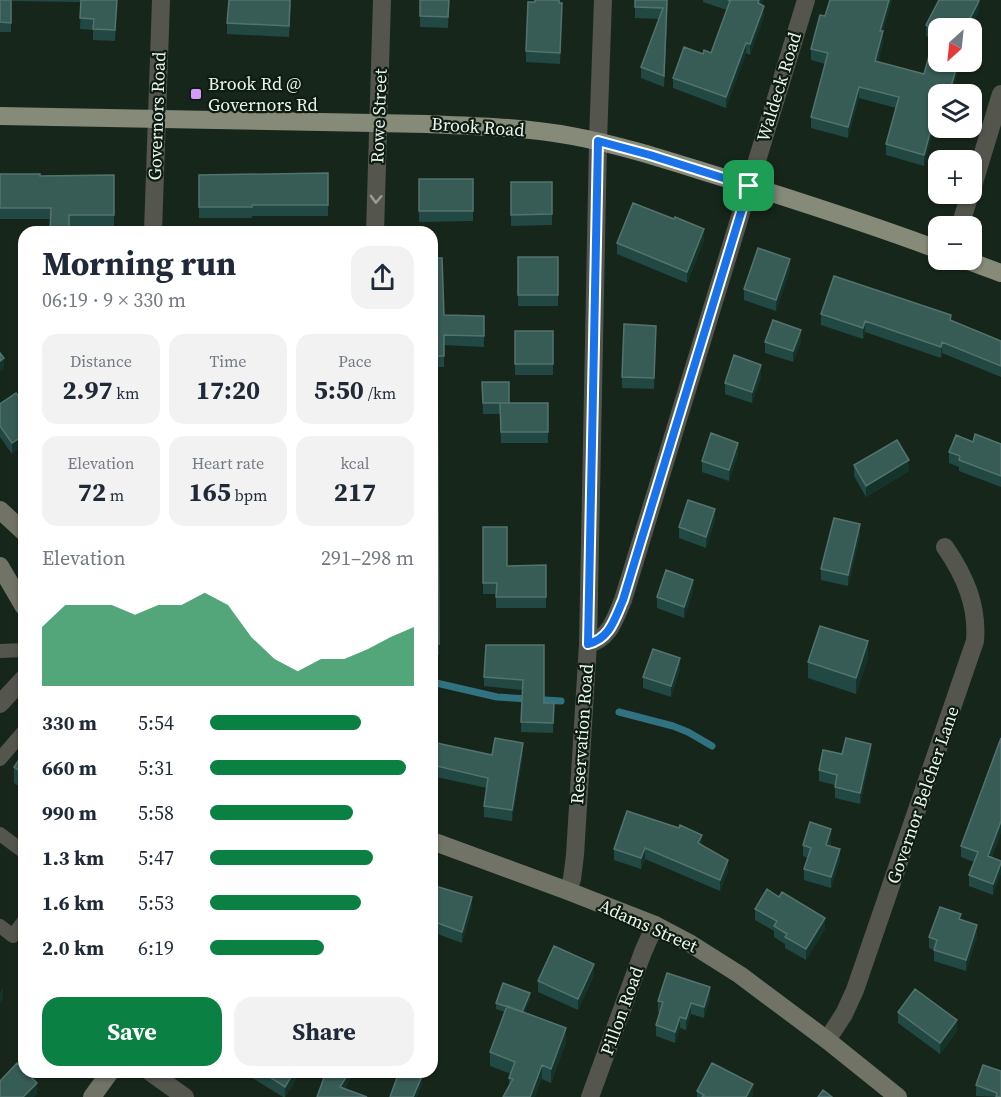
<!DOCTYPE html>
<meta charset="utf-8">
<style>
:root{--surface:#fff;--page:#f2f2f3;--text:#1f2937;--muted:#747a83;--accent:#0b8043}
body{margin:0;font-family:"Source Serif 4",serif;background:var(--page);color:var(--text);height:100vh;display:flex;flex-direction:column;font-size:22px;white-space:nowrap}
*{box-sizing:border-box;margin:0}
p{font-size:20px;color:var(--muted)}
.icon{flex:none;width:33px;height:33px;fill:none;stroke:currentColor;stroke-width:2;stroke-linecap:round;stroke-linejoin:round}
.map{position:relative;flex:1;overflow:hidden}
.details{position:absolute;left:18px;top:226px;width:420px;height:852px;display:flex;flex-direction:column;background:var(--surface);border-radius:18px;box-shadow:0 2px 4px #0004}
.details>*{flex:none}
.needle{width:39px;rotate:207deg}
.controls{position:absolute;left:928px;top:18px;display:grid;gap:12px}
.controls a{display:grid;place-items:center;width:54px;height:54px;border-radius:12px;background:var(--surface);box-shadow:0 2px 4px #0004;font-size:30px}
.pin{position:absolute;display:grid;place-items:center;width:51px;height:51px;color:#fff;margin:-26px;border-radius:12px;box-shadow:0 3px 9px #0006}
.round{display:grid;place-items:center;flex:none;width:63px;height:63px;border-radius:18px;background:var(--page)}
.head{display:flex;align-items:center;justify-content:space-between;height:102px;padding:0 24px}
h1{font-size:33px;font-weight:700;line-height:45px}
.stats{display:grid;grid-template-columns:repeat(3,1fr);gap:9px;height:102px;padding:6px 24px}
.stats div{display:grid;align-content:center;border-radius:15px;background:var(--page);text-align:center}
.stats b{font-size:26px;font-weight:700}
.stats small{font-size:16px;font-weight:400}
.stats p{font-size:16px}
.chart{height:168px;padding:12px 24px}
.chart p{display:flex;justify-content:space-between}
.chart svg{width:100%;height:108px;margin-top:6px;fill:var(--accent);opacity:.7}
.cta{display:flex;gap:12px;margin-top:auto;padding:12px 24px}
.cta a{flex:1;height:69px;border-radius:18px;background:var(--accent);color:#fff;font-size:24px;font-weight:700;line-height:69px;text-align:center}
.cta a+a{background:var(--page);color:var(--text)}
ul{padding:0 24px;list-style:none;font-size:20px}
li{display:grid;grid-template-columns:96px 72px 1fr;align-items:center;height:45px}
li i{height:15px;border-radius:8px;background:var(--accent)}
.map>svg:first-child{display:block}
.lines{fill:none;stroke-linecap:round;stroke-linejoin:round}
.stream{stroke:#317281;stroke-width:7}
.service{stroke:#54564e;stroke-width:14}
.minor{stroke:#54564e;stroke-width:18}
.secondary{stroke:#707366;stroke-width:18}
.primary{stroke:#858a79;stroke-width:18}
.wall{fill:#214843}
.shaded-wall{fill:#14332b}
.building{fill:#375b55;stroke:#53736d;stroke-width:1.5}
.oneway{stroke:#989e96}
.route-casing{stroke:#fff;stroke-width:12}
.route{stroke:#1a73e8;stroke-width:8}
.poi-dot{fill:#d69bfa;stroke:#0e1c12;stroke-width:2}
.labels{text-anchor:middle;stroke-width:4.5;stroke-linejoin:round;paint-order:stroke}
.poi-label{font-size:18px;fill:#ebf5ed;stroke:#0e1c12;text-anchor:start}
.street-label{font-size:18px;fill:#ebf5ed;stroke:#0e1c12}
</style>
<div class="map">
<svg width="1001" height="1097" viewBox="0 0 1001 1097">
<rect width="100%" height="100%" fill="#17261b"/>
<g class="lines">
<path class="stream" d="M432,682L497,697L561,701
M619,712L673,726L688,732L712,746"/>
<path class="service" d="M0,651L24,650
M0,759L24,731
M0,834L24,852
M0,926L13,936L24,921"/>
<path class="minor" d="M972,189L1001,94
M960,226L970,194
M153,232L161,0
M375,232L382,0
M588,644C610,639 615,618 623,600L806,0
M0,704L24,678
M568,891L572,879L575,855L588,644L598,141L603,0
M827,1040L844,1014L855,990L975,641C978,606 965,576 945,547
M150,1072L185,1097
M590,1097L643,952L655,925"/>
<path class="secondary" d="M0,510L24,532
M0,566L24,607
M432,841L568,891L655,925L691,944L740,975L827,1040L898,1097
M92,1097L110,1072"/>
<path class="primary" d="M0,116L427,124C475,126 524,127 572,136C626,146 678,164 731,180C801,202 870,224 939,250
M966,260L1001,273"/>
</g>
<path class="wall" d="M0,0H117L115,41L93,40V30L80,29L81,2L11,1V32H0Z
M291,0L289,37L227,34V23Z
M449,0L448,28L420,27V16Z
M535,0H560L562,14L560,64L526,62V51Z
M635,0H668L664,87L641,78V67L659,19L635,18Z
M703,0H763L761,5L764,16L750,55L746,53L726,108L673,88V78L703,54L711,53L727,10L703,2Z
M830,0H892L883,31V42L878,62L924,74L933,39L926,36V25L979,12L939,28L959,62V66L952,94H939L924,166L886,155V144L896,108L859,98L848,138L811,128V117L825,64L811,60V49L825,16Z
M328,173V216H252V218H199V175Z
M0,174L40,176L114,175V226H69L51,219H0Z
M419,179H473V221L419,222Z
M511,182H552V225L511,226Z
M704,240L687,283L617,254V243Z
M518,257H558V306H518Z
M432,258L444,315L484,316V347L444,345V367H437L439,655H432Z
M790,270L776,311L744,300V289Z
M821,314L951,320L1001,341V377L942,353L941,358L865,332L863,339L821,325Z
M656,326L654,389L622,388V377Z
M515,331H553V375H515Z
M801,341L793,362L765,353V342Z
M761,376L752,403L725,394V383Z
M482,382L509,403H548V443H501L500,414H483Z
M16,393L12,454L0,437V404Z
M973,442L1001,444V487L959,471V467L949,463V452Z
M738,454L729,481L702,472V461Z
M854,465L909,471L866,497L854,476Z
M715,520L706,548L679,538V527Z
M483,527L507,566L546,565V608H496V594H483Z
M860,535L848,586L821,580V569Z
M693,591L684,618L657,608V597Z
M544,645V703H554L553,733L521,732L522,690L484,686V677Z
M868,658L856,694L808,678V662Z
M680,669L671,697L643,688V677Z
M432,742L492,755L523,753L512,821L484,817V806L487,788L432,776Z
M24,752V790L14,783V767Z
M842,754L871,755L860,804L835,798V785L819,781V770Z
M1001,832L992,857L1001,861L993,895L969,886V875L974,862L961,857V846Z
M831,840L830,846L840,860L831,888L804,880V869L808,858L803,856V845Z
M702,845L728,871L720,891L645,859L641,869L614,860V849Z
M432,885L472,908L462,943L432,932Z
M755,909L825,929L806,960L785,948V944L774,937V931L755,920Z
M961,920L977,936L966,971L934,961V950L929,948V937Z
M594,975L578,1010L538,992V981Z
M530,998L524,1013L566,1042L551,1083L542,1079L509,1085V1078L511,1074L490,1066V1052L505,1012L496,1009V1003Z
M710,998L704,1018L691,1014L686,1030L680,1028L675,1043L656,1036V1025L660,1012H658V1001Z
M898,1012L957,1031L940,1054L898,1023Z
M1001,1071V1097L976,1096V1085Z
M249,1072H301L285,1097H283L249,1076Z
M697,1091L753,1095L751,1097H697Z"/>
<path class="shaded-wall" d="M759,0H763L758,14V3Z
M889,0H892L880,42V31Z
M979,1V12L971,28H965Z
M764,6V16L750,55V44Z
M883,31V42L875,72V61Z
M746,43V53L726,108V97Z
M958,62H959V66L952,94H950V90Z
M859,87V98L848,138V127Z
M939,100V111L924,166V155Z
M704,229V240L687,283V272Z
M790,259V270L776,311V300Z
M865,321V332L863,339V328Z
M801,330V341L793,362V351Z
M942,342V353L941,358V347Z
M4,358V369L0,372V361Z
M761,365V376L752,403V392Z
M24,435V446L12,454V443Z
M738,443V454L729,481V470Z
M909,460V471L866,497V486Z
M715,509V520L706,548V537Z
M860,524V535L848,586V575Z
M693,580V591L684,618V607Z
M868,641V658L856,694V678Z
M680,658V669L671,697V686Z
M523,743V753L512,821V810Z
M871,744V755L860,804V793Z
M1001,821V832L988,867V856Z
M831,829V840L826,856V845Z
M702,835V846L698,843Z
M645,848V859L641,869V858Z
M840,849V860L831,888V877Z
M728,860V871L720,891V880Z
M1001,863V874L993,895V884Z
M472,897V908L462,943V932Z
M825,918V929L806,960V949Z
M977,925V936L966,971V960Z
M594,964V975L578,1010V999Z
M3,987V998L0,1003V992Z
M710,987V998L704,1018V1007Z
M530,993V998L522,1019V1013Z
M691,1003V1014L686,1030V1019Z
M680,1017V1028L675,1043V1032Z
M957,1020V1031L940,1054V1043Z
M566,1028V1042L551,1083V1069Z
M542,1065V1079L535,1097H530Z
M294,1072H301L285,1097V1087Z
M349,1072H355L340,1097V1087Z
M422,1076V1085L417,1097H413Z
M37,1083V1094L34,1097H23Z
M753,1084V1095L751,1097H746Z"/>
<path class="building" d="M0,0H11V23L0,22Z
M81,0H117L115,30L93,29L94,19L80,18Z
M229,0H290L289,26L227,23Z
M420,0H449L448,17L420,16Z
M535,0H559V3H562L560,53L526,51L528,2H535Z
M635,0H667L664,76L641,67L663,8L635,7Z
M728,0H759L758,3L764,6L750,44L746,43L726,97L673,78L684,47L703,54L704,50L711,53L730,1Z
M830,0H889L880,31H883L875,61L924,74L936,30L926,25L939,0H978L979,1L965,28H939V62H958L950,90L942,88L940,94H939V100L924,155L886,144L899,97L859,87L848,127L811,117L828,53L811,49L820,15L825,16Z
M328,173V205H252V207H199V175Z
M0,174H40V176L114,175V215H69V232H50L51,208H0Z
M419,179H473V211H419Z
M511,182H552V214L511,215Z
M633,203L674,219L675,217L704,229L687,272L617,243Z
M758,248L790,259L776,300L744,289Z
M518,257H558V295H518Z
M432,258H442L444,315L484,316V336L444,335V356H437L439,644H432Z
M834,276L951,315L950,320L1001,341V366L942,342L941,347L865,321L863,328L821,314Z
M773,320L801,330L793,351L765,342Z
M624,324L656,326L654,378L622,377Z
M515,331H553V364H515Z
M0,353L4,358L0,361Z
M734,355L761,365L752,392L725,383Z
M482,382H509V403H483Z
M16,393L24,404V435L12,443L0,426V404Z
M500,403H548V432H501Z
M711,433L738,443L729,470L702,461Z
M975,434L1001,444V476L959,460L960,456L949,452L956,435L973,442Z
M897,440L909,460L866,486L854,465Z
M688,500L715,509L706,537L679,527Z
M834,518L860,524L848,575L821,569Z
M483,527H507V566L546,565V597H496L497,583H483Z
M666,570L693,580L684,607L657,597Z
M820,626L868,641L856,678L808,662Z
M486,645H544V703H554L553,723L521,722L523,680L484,677Z
M653,649L680,658L671,686L643,677Z
M495,738L523,743L512,810L484,806L488,778L432,765V742L492,755Z
M846,738L871,744L860,793L835,787L837,775L819,770L823,750L842,754Z
M1001,738V821L988,856L1001,861V863L993,884L969,875L978,852L961,846Z
M24,752V774L14,767Z
M627,811L679,828L680,825L702,835L698,843L728,860L720,880L645,848L641,858L614,849Z
M810,822L831,829L826,845L840,849L831,877L804,869L811,848L803,845Z
M432,885L472,897L462,932L432,921Z
M767,889L779,897L782,892L825,918L806,949L785,937L787,934L774,926L777,921L755,909Z
M940,907L961,914L959,919L977,925L966,960L934,950L937,940L929,937Z
M554,946L594,964L578,999L538,981Z
M667,973L710,987L704,1007L691,1003L686,1019L680,1017L675,1032L656,1025L663,1002L658,1001Z
M503,983L530,993L522,1012L496,1003Z
M915,989L957,1020L940,1043L898,1012Z
M507,1006L566,1028L551,1069L542,1065L530,1097H503L513,1079L509,1078L515,1062L490,1052Z
M17,1063L24,1070V1072H26L37,1083L23,1097H0V1081Z
M712,1063L753,1084L746,1097H702L704,1095L697,1091Z
M983,1065L1001,1071V1097H996L997,1093L976,1085Z
M262,1072H294L285,1087Z
M326,1072H349L340,1087L367,1097H317Z
M399,1072H414L422,1076L413,1097H390Z
M823,1090L832,1097H818Z"/>
<defs><path id="oneway-chevron" d="M-2-3.5L2.5 0L-2 3.5" fill="none" stroke-width="1.6" stroke-linecap="round" stroke-linejoin="round" transform="scale(1.5)"/></defs>
<use class="oneway" href="#oneway-chevron" transform="translate(376 199) rotate(92)"/>
<g class="lines">
<defs>
<path id="route" d="M598,141L650,155L749,186L623,600C615,618 610,639 588,644Z"/>
</defs>
<use href="#route" class="route-casing"/>
<use href="#route" class="route"/>
</g>
<rect class="poi-dot" x="190" y="88" width="12" height="12" rx="3"/>
<g class="labels">
<g class="poi-label">
<text x="208" y="90">Brook Rd @<tspan x="208" dy="21">Governors Rd</tspan></text>
</g>
<g class="street-label">
<text transform="translate(779 87) rotate(-73)" y="6">Waldeck Road</text>
<text transform="translate(157 116) rotate(-88)" y="6">Governors Road</text>
<text transform="translate(379 116) rotate(-88)" y="6">Rowe Street</text>
<text transform="translate(478 127) rotate(4)" y="6">Brook Road</text>
<text transform="translate(582 734) rotate(-86)" y="6">Reservation Road</text>
<text transform="translate(923 795) rotate(-71)" y="6">Governor Belcher Lane</text>
<text transform="translate(648 926) rotate(24)" y="6">Adams Street</text>
<text transform="translate(622 1011) rotate(-70)" y="6">Pillon Road</text>
</g>
</g>
</svg>
<div class="controls">
<a><svg class="needle" viewBox="-14 -14 28 28"><path d="M0-13l5 13h-10z" fill="#e53935"/><path d="M0 13l5-13h-10z" fill="#747a83"/></svg></a>
<a><svg class="icon" aria-label="layers" viewBox="0 0 24 24"><path d="M12 4l9 5-9 5-9-5zM3 14l9 5 9-5"/></svg></a>
<a>+</a>
<a>−</a>
</div>
<div class="pin" style="left:749px;top:186px;background:#1e9e55"><svg class="icon" aria-label="arrive" viewBox="0 0 24 24"><path d="M6 21V4h12l-3 4 3 4H6"/></svg></div>
<section class="details">
<div class="head"><div><h1>Morning run</h1><p>06:19 · 9 × 330 m</p></div><a class="round"><svg class="icon" aria-label="share" viewBox="0 0 24 24"><path d="M12 15V3M7 8l5-5 5 5M5 13v7h14v-7"/></svg></a></div>
<div class="stats">
<div><p>Distance</p><b>2.97<small> km</small></b></div>
<div><p>Time</p><b>17:20</b></div>
<div><p>Pace</p><b>5:50<small> /km</small></b></div>
</div>
<div class="stats">
<div><p>Elevation</p><b>72<small> m</small></b></div>
<div><p>Heart rate</p><b>165<small> bpm</small></b></div>
<div><p>kcal</p><b>217</b></div>
</div>
<div class="chart"><p><span>Elevation</span>291–298 m</p>
<svg viewBox="0 0 160 44" preserveAspectRatio="none"><path d="M0 44V20L10 11L20 11L30 11L40 15L50 11L60 11L70 6L80 11L90 24L100 33L110 38L120 33L130 33L140 29L150 24L160 20V44z"/></svg>
</div>
<ul>
<li><b>330 m</b>5:54<i style="width:74%"></i></li>
<li><b>660 m</b>5:31<i style="width:96%"></i></li>
<li><b>990 m</b>5:58<i style="width:70%"></i></li>
<li><b>1.3 km</b>5:47<i style="width:80%"></i></li>
<li><b>1.6 km</b>5:53<i style="width:74%"></i></li>
<li><b>2.0 km</b>6:19<i style="width:56%"></i></li>
</ul>
<div class="cta"><a>Save</a><a>Share</a></div>
</section>
</div>
